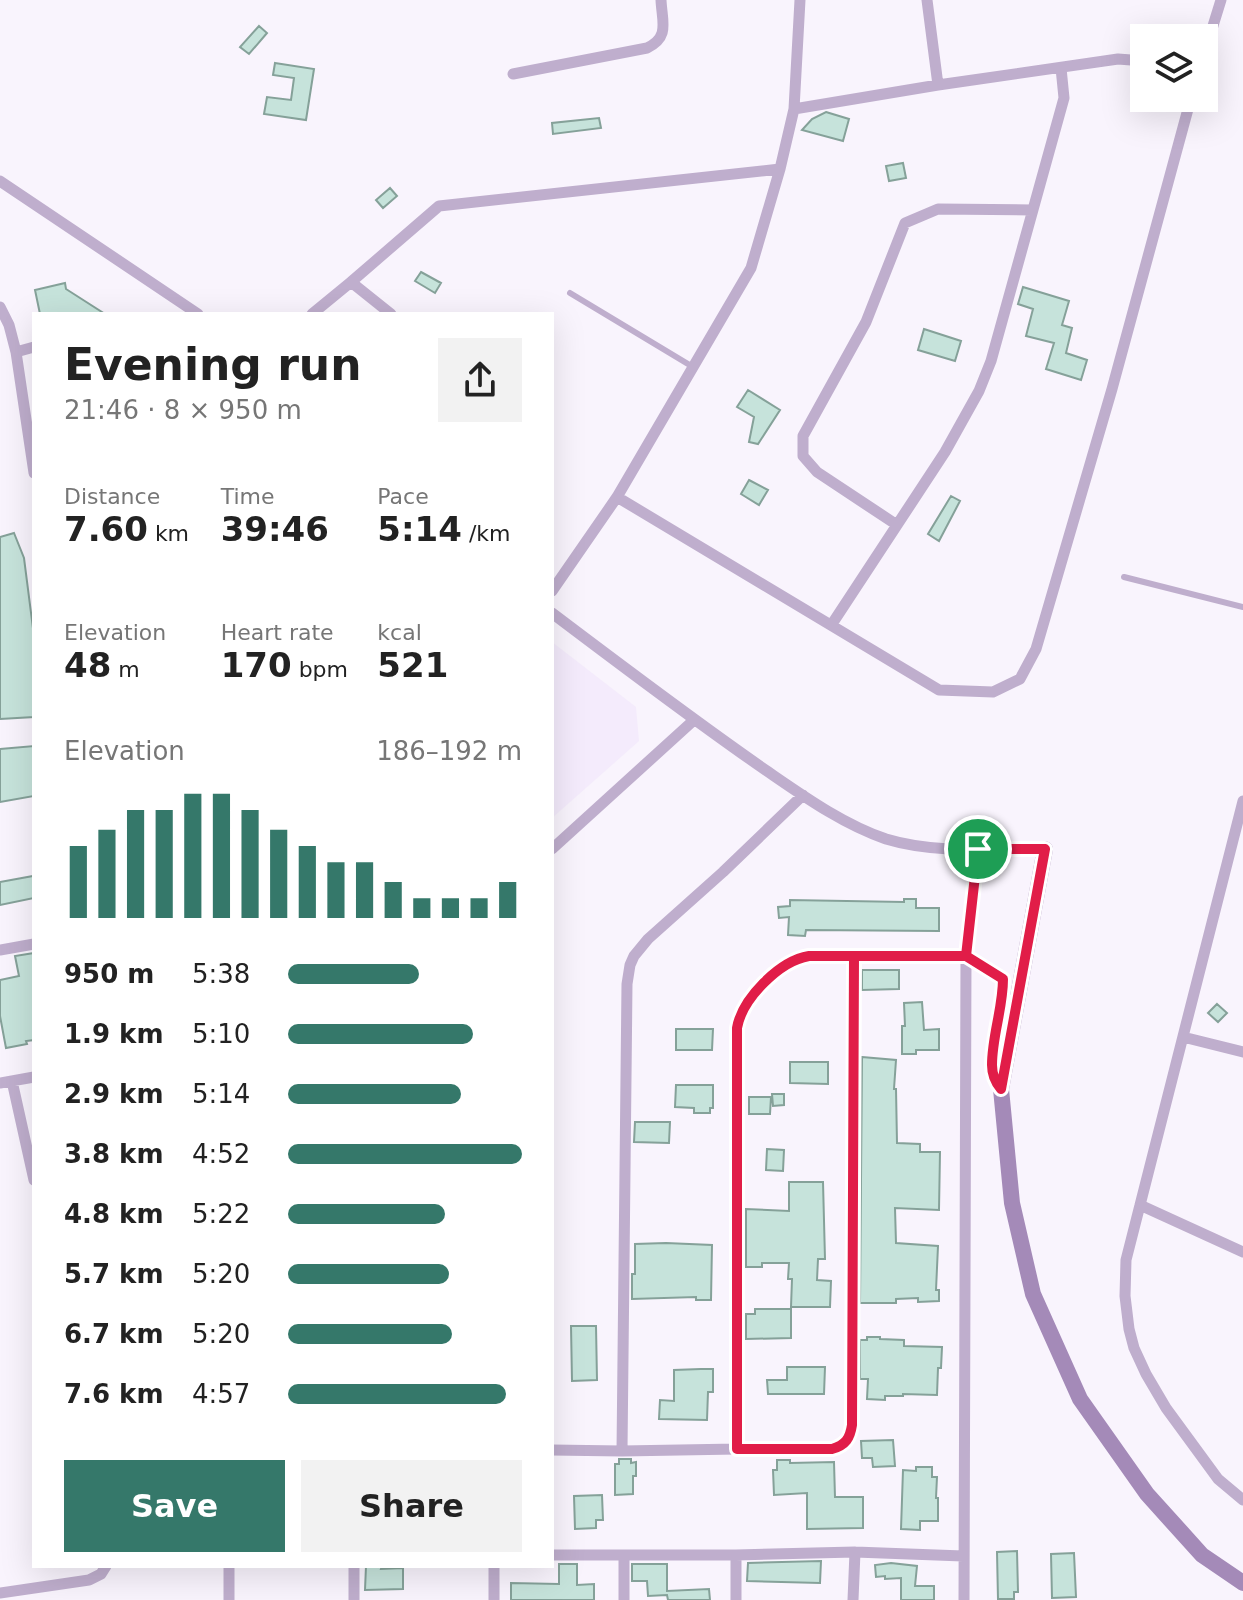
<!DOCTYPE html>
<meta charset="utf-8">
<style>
:root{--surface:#fff;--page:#f2f2f2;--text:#222;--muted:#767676;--accent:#35786a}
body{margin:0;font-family:"DejaVu Sans",sans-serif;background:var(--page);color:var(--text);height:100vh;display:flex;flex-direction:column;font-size:30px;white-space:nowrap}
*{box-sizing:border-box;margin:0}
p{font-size:26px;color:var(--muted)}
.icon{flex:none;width:44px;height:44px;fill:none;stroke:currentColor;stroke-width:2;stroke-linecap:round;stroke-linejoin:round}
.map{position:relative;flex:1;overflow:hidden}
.side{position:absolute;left:32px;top:312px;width:522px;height:1256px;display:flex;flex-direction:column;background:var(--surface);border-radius:0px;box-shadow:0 8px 32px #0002}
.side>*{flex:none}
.buttons{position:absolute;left:1130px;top:24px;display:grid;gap:16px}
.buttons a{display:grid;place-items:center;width:88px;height:88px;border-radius:0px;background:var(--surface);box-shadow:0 8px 32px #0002;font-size:40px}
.pin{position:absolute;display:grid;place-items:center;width:68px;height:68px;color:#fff;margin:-34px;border:4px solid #fff;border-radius:50%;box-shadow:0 2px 8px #0007}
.round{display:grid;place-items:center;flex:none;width:84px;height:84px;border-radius:0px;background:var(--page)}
.summary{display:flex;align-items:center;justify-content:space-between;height:136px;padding:0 32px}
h1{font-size:44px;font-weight:700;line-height:60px}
.stats{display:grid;grid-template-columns:repeat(3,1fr);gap:12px;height:136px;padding:8px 32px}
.stats div{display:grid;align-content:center}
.stats b{font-size:34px;font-weight:700}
.stats small{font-size:22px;font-weight:400}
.stats p{font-size:22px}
.chart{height:224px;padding:16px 32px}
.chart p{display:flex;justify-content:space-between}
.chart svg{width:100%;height:144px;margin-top:8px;stroke:var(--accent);stroke-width:6}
.action{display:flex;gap:16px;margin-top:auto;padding:16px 32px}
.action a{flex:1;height:92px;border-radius:0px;background:var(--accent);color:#fff;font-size:32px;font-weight:700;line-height:92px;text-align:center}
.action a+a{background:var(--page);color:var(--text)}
ul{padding:0 32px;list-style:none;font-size:26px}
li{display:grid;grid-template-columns:128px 96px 1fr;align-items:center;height:60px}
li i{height:20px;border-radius:10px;background:var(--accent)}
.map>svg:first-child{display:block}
.built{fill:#f4ebfc}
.building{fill:#c6e3db;stroke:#85a199;stroke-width:2}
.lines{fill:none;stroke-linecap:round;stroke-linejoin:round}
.lane{stroke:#bfaecd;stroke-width:6}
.street{stroke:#bfaecd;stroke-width:11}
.secondary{stroke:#a48ab8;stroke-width:16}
.route-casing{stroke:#fff;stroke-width:16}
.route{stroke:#e11d48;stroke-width:10}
</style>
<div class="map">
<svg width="1243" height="1600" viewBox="0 0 1243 1600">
<rect width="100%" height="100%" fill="#f9f4fd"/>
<path class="built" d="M552,642L636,707L639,741L552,818Z"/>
<path class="building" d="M259,26L267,33L249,54L240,47Z
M275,63L314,69L306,120L264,114L267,97L291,100L294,78L273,75Z
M826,112L849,119L843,141L802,130L812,119Z
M599,118L601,128L553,134L552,123Z
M903,163L906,178L889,181L886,166Z
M390,188L397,196L383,208L376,200Z
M421,272L441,283L435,293L415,281Z
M65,283L66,289L105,314H40L35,290Z
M1023,287L1069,301L1062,325L1072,328L1066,353L1087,360L1081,380L1046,369L1054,343L1026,336L1033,309L1018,304Z
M924,329L961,341L955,361L918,350Z
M748,390L780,410L758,444L749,442L754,417L737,407Z
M749,480L768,490L759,505L741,494Z
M951,496L960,501L939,541L928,534Z
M14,533L24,558L34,636V717L0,719V537Z
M34,746V796L0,802V749Z
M33,876L34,898L0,905V882Z
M904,899H916V908H939V931L806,930L805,936L788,935L789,917L779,918L778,907L790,906V900L904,902Z
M34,953V1040L26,1041L27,1044L6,1048L0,1016V980L19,976L15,956Z
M862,970H899V989L862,990Z
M922,1002L924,1030L939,1029V1050H916V1054H902V1026H905L904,1003Z
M1217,1004L1227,1013L1218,1022L1208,1013Z
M676,1029H713L712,1050H676Z
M862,1057L896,1060L894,1089H896L897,1143L920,1144V1152H940L939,1210L895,1208L896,1243L938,1246L936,1290H939V1301L918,1302V1298L896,1299V1303H860Z
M790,1062H828V1084L790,1083Z
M676,1085H713V1108H710V1113H694V1108L675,1107Z
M772,1094H784V1105L773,1106Z
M749,1097H771L770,1114H749Z
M635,1122H670L669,1143L634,1142Z
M767,1149L784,1150L783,1171L766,1170Z
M789,1182H823L825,1259H818L817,1280L831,1281L830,1307H791L792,1279H788L789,1263H762V1267H746V1209L789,1211Z
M666,1243L712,1245L711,1300H696V1297L632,1299V1274H635V1244Z
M755,1309H791V1338L746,1339V1314H755Z
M571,1326H596L597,1380L572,1381Z
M867,1337H880V1339L904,1340V1346L942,1347L941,1368H938L937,1395L903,1394V1396H885V1400L867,1399L868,1379H860V1340H867Z
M787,1367H825L824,1394H768L767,1380H787Z
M701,1369H713V1392H708L707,1420L659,1419L660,1400L674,1401V1370Z
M893,1440L895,1466L873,1467L872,1458H862L861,1441Z
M619,1459H631V1463L636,1462V1476H633V1494L615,1495V1464H619Z
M777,1460H790V1463L834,1462L835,1497H863V1528L807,1529V1493L774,1495L773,1470H777Z
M916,1467H932V1477H937L936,1498H938V1521H920V1530L901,1529L903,1470L916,1471Z
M602,1495L603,1520H596V1528L575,1529L574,1496Z
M1017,1551L1018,1592H1014V1599H998L997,1552Z
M1074,1553L1076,1597L1052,1598L1051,1554Z
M821,1561L820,1583L747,1581L748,1563Z
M891,1563L917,1566L915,1586H934V1600H901V1578L885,1579V1576L876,1577L875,1565Z
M559,1564H577V1585L594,1584V1600H511V1583L559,1584Z
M632,1564H667V1591L709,1589L710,1600H668L667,1595L648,1596L647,1581H632Z
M366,1566H382L381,1569L403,1568V1589L365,1590Z"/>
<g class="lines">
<path class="lane" d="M570,293L693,367
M1124,577L1243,607"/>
<path class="street" d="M927,0L938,85
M1204,55L1221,0
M513,74L647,48C670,37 662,22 661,0
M794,109L800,0
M0,181L198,314
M351,282L391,314
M0,307L9,325L16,352L34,473
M312,314L351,282L439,206L780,169
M16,352L34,347
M617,497L939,690L993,692L1020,679L1036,649L1112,389L1191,98
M897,525L817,472L803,456V436L866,322L905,223L938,209L1032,210
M552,591L617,497L751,268L780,169L794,109L938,85L1118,59L1144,61
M552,613C622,666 692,719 764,769C802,795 842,824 886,839C935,854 994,849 1045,849
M832,624L945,452L979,391L991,361L1064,98L1061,68
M1243,801L1126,1260L1125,1296L1129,1329L1134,1348L1146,1374L1166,1408L1218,1479L1243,1500
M552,849L694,720
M0,950L34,944
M1183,1037L1243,1052
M12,1081L34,1180
M0,1083L34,1077
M1140,1205L1243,1252
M737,1449H832C842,1447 848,1442 851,1433L854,956
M552,1450L622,1451L737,1449V1028C742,999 779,961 809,956H966L1003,979C1003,1008 992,1036 992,1065C992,1074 995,1082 1001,1089
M622,1451L627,984L630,965L634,956L648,939L723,872L803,795
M552,1555H736L855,1552L963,1556
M736,1555V1600
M229,1566V1600
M354,1566V1600
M0,1593L89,1580L101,1574L106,1566
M494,1600V1566
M624,1600V1556
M853,1600L855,1552
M964,1600L966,956L978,849"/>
<path class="secondary" d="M1045,849L1001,1089L1012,1203L1033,1294L1080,1399L1147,1494L1202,1555L1243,1583"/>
</g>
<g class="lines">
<defs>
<path id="route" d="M978,849L966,956H854L852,1425C850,1438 846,1445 832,1449H737V1028C742,999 779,961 809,956H966L1003,979C1003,1008 992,1036 992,1065C992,1074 995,1082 1001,1089L1045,849H978"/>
</defs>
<use href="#route" class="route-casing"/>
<use href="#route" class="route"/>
</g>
</svg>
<div class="buttons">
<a><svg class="icon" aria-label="layers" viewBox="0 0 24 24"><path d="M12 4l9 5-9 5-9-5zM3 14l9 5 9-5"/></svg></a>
</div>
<div class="pin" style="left:978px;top:849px;background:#1e9e55"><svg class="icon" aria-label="arrive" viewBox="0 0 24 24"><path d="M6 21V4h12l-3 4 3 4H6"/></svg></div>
<section class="side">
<div class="summary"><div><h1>Evening run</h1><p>21:46 · 8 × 950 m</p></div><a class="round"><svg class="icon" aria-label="share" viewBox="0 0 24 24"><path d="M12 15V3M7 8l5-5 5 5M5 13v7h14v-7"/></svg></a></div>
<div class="stats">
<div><p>Distance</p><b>7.60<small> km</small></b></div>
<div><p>Time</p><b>39:46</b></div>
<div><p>Pace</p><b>5:14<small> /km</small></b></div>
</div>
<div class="stats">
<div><p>Elevation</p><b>48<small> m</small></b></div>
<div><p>Heart rate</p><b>170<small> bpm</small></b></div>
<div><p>kcal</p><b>521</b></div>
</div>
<div class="chart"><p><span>Elevation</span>186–192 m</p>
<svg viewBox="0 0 160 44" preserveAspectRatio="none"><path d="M5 44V22M15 44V17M25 44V11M35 44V11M45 44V6M55 44V6M65 44V11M75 44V17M85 44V22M95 44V27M105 44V27M115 44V33M125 44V38M135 44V38M145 44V38M155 44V33"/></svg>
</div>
<ul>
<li><b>950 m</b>5:38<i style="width:56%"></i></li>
<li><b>1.9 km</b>5:10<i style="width:79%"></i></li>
<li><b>2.9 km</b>5:14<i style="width:74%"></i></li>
<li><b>3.8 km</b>4:52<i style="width:100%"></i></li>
<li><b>4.8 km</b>5:22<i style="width:67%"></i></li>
<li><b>5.7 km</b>5:20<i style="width:69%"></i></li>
<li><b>6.7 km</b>5:20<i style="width:70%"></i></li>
<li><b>7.6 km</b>4:57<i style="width:93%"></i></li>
</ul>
<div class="action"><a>Save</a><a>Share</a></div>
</section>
</div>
